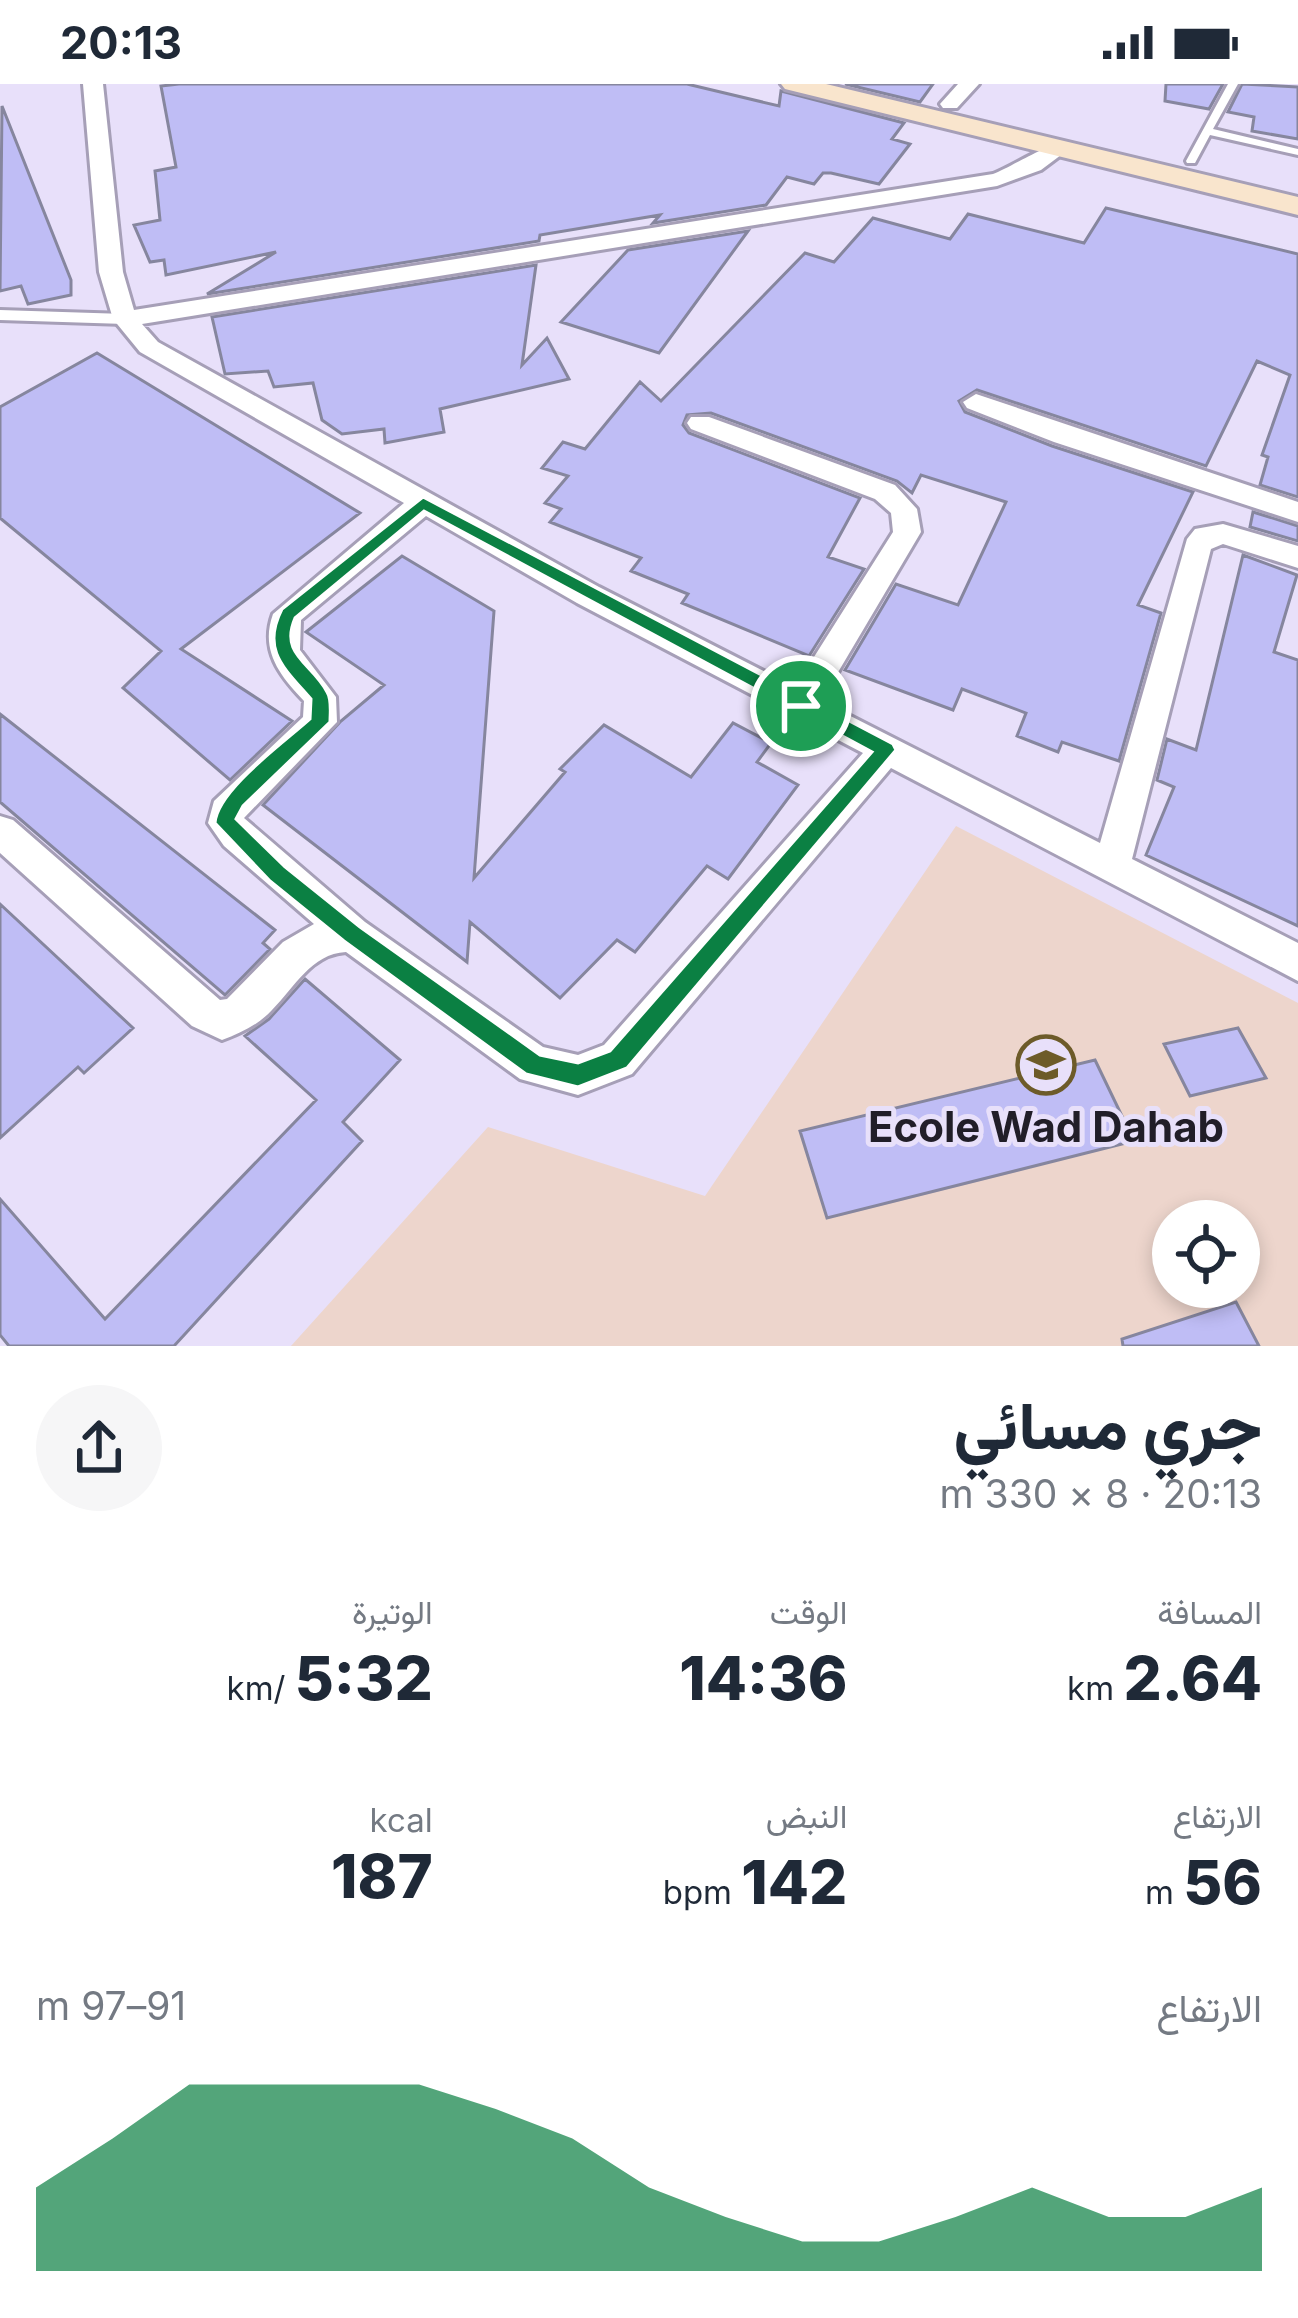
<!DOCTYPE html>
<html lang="ar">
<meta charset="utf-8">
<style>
:root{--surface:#fff;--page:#f6f6f7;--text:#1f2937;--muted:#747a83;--accent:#0b8043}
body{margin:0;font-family:Inter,Vazirmatn,sans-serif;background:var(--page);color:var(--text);direction:rtl;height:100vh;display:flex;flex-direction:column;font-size:45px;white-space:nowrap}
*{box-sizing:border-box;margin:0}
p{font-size:39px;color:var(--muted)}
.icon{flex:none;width:66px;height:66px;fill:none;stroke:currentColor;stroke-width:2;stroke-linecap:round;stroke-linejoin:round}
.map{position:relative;height:1262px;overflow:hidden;direction:ltr}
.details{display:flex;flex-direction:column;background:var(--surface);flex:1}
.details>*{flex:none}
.buttons{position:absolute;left:1152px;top:1116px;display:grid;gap:24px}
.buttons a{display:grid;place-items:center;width:108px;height:108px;border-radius:50%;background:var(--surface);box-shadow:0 6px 18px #0003;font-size:60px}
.pin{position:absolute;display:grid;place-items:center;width:102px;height:102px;color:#fff;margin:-51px;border:6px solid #fff;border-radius:50%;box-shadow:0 3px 12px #0007}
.round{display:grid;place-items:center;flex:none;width:126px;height:126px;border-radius:63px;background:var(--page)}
.summary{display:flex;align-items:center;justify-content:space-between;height:204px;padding:0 36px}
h1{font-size:66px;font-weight:800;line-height:90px}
.figures{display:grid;grid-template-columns:repeat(3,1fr);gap:18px;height:204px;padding:12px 36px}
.figures div{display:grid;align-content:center}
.figures b{font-size:60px;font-weight:800}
.figures small{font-size:33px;font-weight:400}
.figures p{font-size:33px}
.chart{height:336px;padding:24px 36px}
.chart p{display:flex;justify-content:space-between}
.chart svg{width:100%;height:216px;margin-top:12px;fill:var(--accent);opacity:.7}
.status{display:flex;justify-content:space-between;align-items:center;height:84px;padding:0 60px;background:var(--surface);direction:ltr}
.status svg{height:33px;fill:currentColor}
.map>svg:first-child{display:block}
.education{fill:#edd5cc;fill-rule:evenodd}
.building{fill:#bfbdf5;stroke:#86869e;stroke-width:3}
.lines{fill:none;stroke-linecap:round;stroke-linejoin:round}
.service-casing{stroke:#a69fb7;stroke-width:6}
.pedestrian-casing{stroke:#a69fb7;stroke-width:6}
.minor-casing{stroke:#a69fb7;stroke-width:6}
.secondary-casing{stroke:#a69fb7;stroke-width:6}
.service{fill:#fff;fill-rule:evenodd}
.pedestrian{fill:#fff;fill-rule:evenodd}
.minor{fill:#fff;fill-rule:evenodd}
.secondary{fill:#f9e5cd;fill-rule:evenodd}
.route{fill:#0b8043;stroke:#fff;stroke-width:3;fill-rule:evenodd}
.labels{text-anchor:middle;stroke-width:10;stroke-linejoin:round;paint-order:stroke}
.near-poi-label{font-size:42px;font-weight:bold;fill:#211e28;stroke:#e8e0fa}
</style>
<div class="status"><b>20:13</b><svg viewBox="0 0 49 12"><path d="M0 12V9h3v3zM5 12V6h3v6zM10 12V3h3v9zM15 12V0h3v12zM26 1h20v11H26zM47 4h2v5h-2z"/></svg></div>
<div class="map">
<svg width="1298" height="1262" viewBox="0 0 1298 1262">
<rect width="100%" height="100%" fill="#e8e0fa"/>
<path class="education" d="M956,742L1298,919V1262H291L488,1043L705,1112ZM1173,1137H1239V1203H1173Z"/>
<path class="building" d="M179,0H687L779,22L781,7L904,39L892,55L910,60L879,100L831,89H823L814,100L787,93L766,121L653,139L660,131L540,151L539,157L207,210L276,168L166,191L164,176L150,178L134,141L160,136L155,87L176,83L161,2Z
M845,0H933L920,18Z
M1166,0H1223L1209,25L1165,17Z
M1242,0L1298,3V55L1252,47L1254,33L1228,28Z
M2,22L71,196V211L28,220L21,202L0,207Z
M1106,124L1298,170V413L1260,401L1268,373L1262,371L1290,291L1257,277L1206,382L977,306L959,317L965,328L1052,362L1193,408L1138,521L1161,529L1119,677L1062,658L1058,668L1017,652L1026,629L962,605L953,626L845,586L896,500L958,521L1006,418L921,391L912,409L897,397L711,329L687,331L683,341L689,349L860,414L828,473L864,485L809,572L682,519L688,510L631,487L641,474L550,438L561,425L545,419L568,392L542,384L563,358L585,365L640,298L661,317L805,169L834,178L873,134L950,155L968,130L1084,159Z
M748,147L659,269L561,238L628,166Z
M536,181L522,281L547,254L569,295L440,325L444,348L385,359L384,345L342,350L322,336L313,299L274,303L268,287L225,290L212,233Z
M97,269L360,429L181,565L292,637L230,696L123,604L161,567L0,434V323Z
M1253,428L1298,442V457L1250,443Z
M1243,471L1297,491L1274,568L1298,576V842L1146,771L1174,703L1157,696L1167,655L1196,666Z
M402,472L494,527L474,794L565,688L560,685L604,641L691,693L733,639L771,659L757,678L798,701L728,795L707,782L635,868L617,856L560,914L470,838L467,878L263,721L341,637L384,601L306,548Z
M0,630L275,846L263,859L270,865L225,911L0,718Z
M0,820L133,944L84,989L78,983L0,1054Z
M305,895L400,976L343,1038L362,1057L174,1262H9L0,1251V1115L105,1235L316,1016L245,952L269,935Z
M1238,944L1266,994L1190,1012L1164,960Z
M1095,976L1134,1057L827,1134L800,1047Z
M1236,1218L1259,1262H1123L1122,1255Z"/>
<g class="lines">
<defs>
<path id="service" d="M1228,0H1238L1213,45L1298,65V71L1210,51L1195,79H1187L1186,77Z"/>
<path id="pedestrian" d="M0,226L125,230L134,235L125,240L0,236Z"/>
<path id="minor" d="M83,0H103L123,188L134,226L993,90C1012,83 1048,58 1065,60V68L1041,86L997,102L142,240L158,258L599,503L795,603L893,448L891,429L875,415L691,345L687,339L691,333H709L895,401L917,425L921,448L821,617L1100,759L1187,455L1195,445L1223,440L1298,462V484L1223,460L1211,465L1132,775L1298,859V897L891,684L632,990L578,1011L520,995L346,868C311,870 295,903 272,926C258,941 241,949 222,956L192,942L0,769V732L13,736L220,916L227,915L283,858L314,840L224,762L208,739L214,717L303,633L304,617C279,591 260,566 273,530L404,419L140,268L113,235L99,188ZM426,432L577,519L863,669L604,961L578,971L543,963L365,838L244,734L337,638L336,613L300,566L301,536Z
M958,0H979L957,24H943L940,20Z
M976,310L1298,418V438L1054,358L967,324L963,318Z"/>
<path id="secondary" d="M781,0H826L1298,113V131L785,5Z"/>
</defs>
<use href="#service" class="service-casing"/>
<use href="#pedestrian" class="pedestrian-casing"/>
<use href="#minor" class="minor-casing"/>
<use href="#secondary" class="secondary-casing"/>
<use href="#service" class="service"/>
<use href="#pedestrian" class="pedestrian"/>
<use href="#minor" class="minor"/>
<use href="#secondary" class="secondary"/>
</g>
<path class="route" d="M423,413L893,660L896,666L627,984L578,1003L526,990L344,857L270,797L215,739C217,706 286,657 310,635L311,615C284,584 261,566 282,525ZM424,427L872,668L610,967L578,979L540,971L360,843L285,783L236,735L243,722L330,638C330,628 332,616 327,608C312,579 279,571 295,534Z"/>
<defs>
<symbol id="university-ring" viewBox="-11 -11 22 22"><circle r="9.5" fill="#e8e0fa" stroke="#6d5b29" stroke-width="1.5"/><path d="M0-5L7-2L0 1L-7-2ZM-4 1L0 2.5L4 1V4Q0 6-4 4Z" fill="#6d5b29"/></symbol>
</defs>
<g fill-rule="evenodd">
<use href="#university-ring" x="1013" y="948" width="66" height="66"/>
</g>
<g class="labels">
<g class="near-poi-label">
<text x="1046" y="1058">Ecole Wad Dahab</text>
</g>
</g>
</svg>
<div class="buttons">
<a><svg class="icon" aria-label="locate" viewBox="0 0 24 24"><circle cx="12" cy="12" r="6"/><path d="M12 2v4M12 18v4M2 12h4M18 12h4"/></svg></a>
</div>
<div class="pin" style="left:801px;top:622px;background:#1e9e55"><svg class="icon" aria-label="arrive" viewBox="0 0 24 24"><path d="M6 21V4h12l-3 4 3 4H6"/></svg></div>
</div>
<section class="details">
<div class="summary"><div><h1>جري مسائي</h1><p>20:13 · 8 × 330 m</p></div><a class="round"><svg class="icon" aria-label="share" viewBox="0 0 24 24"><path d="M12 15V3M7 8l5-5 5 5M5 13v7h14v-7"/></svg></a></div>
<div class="figures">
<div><p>المسافة</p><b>2.64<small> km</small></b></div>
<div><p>الوقت</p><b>14:36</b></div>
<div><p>الوتيرة</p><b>5:32<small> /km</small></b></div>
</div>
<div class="figures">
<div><p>الارتفاع</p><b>56<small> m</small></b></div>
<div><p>النبض</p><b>142<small> bpm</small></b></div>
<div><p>kcal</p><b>187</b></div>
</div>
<div class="chart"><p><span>الارتفاع</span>91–97 m</p>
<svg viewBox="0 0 160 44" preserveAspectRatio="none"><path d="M0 44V27L10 17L20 6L30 6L40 6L50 6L60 11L70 17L80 27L90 33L100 38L110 38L120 33L130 27L140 33L150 33L160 27V44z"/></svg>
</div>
</section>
